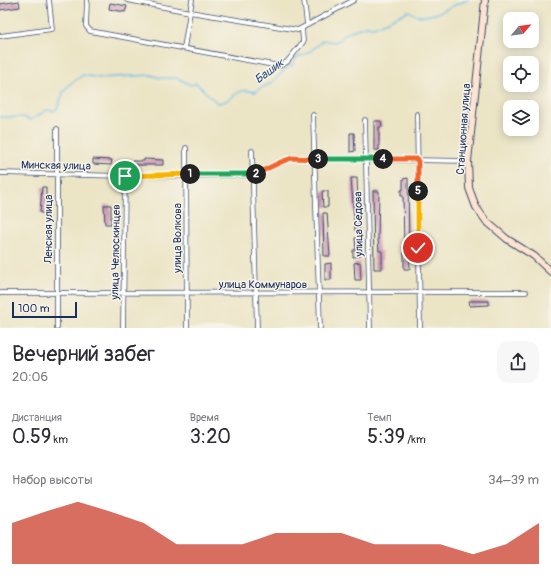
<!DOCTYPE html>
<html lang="ru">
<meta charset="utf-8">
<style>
:root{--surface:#fff;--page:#f7f7f7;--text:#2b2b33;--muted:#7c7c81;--accent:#c8321e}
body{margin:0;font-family:Pangolin,sans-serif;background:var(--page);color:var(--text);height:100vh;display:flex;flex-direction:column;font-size:15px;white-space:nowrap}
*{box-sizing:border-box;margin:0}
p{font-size:13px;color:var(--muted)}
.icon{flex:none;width:22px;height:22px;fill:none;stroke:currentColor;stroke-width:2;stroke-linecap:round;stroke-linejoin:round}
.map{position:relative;height:328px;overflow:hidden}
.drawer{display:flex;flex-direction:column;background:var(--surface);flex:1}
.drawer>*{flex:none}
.needle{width:26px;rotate:61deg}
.controls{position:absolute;left:503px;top:12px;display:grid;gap:8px}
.controls a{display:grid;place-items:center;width:36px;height:36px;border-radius:8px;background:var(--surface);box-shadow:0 2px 10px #0003;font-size:20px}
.scale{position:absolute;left:12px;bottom:10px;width:65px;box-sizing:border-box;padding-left:4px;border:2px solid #1b2f5e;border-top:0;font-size:11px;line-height:14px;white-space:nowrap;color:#1b2f5e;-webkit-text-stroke:3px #f7f3e8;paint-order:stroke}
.pin{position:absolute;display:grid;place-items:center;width:34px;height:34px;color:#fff;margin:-17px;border:2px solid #fff;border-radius:50%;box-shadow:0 1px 4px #0007}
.km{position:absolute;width:20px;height:20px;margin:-10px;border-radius:50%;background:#222;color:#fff;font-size:11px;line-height:20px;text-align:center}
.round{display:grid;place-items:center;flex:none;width:42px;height:42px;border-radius:12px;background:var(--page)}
.overview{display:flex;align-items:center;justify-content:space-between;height:68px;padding:0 12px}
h1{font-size:22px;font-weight:600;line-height:30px}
.figures{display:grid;grid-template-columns:repeat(3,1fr);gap:6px;height:68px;padding:4px 12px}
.figures div{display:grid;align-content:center}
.figures b{font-size:20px;font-weight:600}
.figures small{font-size:11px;font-weight:400}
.figures p{font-size:11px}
.chart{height:112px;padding:8px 12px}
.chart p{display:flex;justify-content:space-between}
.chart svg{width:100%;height:72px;margin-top:4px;fill:var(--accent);opacity:.7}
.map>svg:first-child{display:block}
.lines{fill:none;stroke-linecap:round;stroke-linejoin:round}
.stream{stroke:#69bde5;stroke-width:1.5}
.building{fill:#cd97b3}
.street-casing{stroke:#3a4a6d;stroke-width:5.5}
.secondary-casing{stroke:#3a4a6d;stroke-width:8}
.street{stroke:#fff;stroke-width:4}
.secondary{stroke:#fde4d0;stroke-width:6}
.split-1-casing{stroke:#fff;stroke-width:8}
.split-2-casing{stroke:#fff;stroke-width:8}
.split-3-casing{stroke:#fff;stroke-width:8}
.split-4-casing{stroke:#fff;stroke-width:8}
.split-5-casing{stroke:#fff;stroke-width:8}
.split-6-casing{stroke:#fff;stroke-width:8}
.split-1{stroke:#f5b400;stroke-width:5}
.split-2{stroke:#22a559;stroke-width:5}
.split-3{stroke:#f0652b;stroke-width:5}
.split-4{stroke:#22a559;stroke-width:5}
.split-5{stroke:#f0652b;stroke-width:5}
.split-6{stroke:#f5b400;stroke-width:5}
.labels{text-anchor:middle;stroke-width:3;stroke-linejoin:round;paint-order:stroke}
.street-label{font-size:11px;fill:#1b2f5e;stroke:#f7f3e8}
.water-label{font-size:12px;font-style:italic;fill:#2e5280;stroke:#f7f3e8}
</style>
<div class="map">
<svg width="551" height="328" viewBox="0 0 551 328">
<rect width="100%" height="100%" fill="#f7f3e8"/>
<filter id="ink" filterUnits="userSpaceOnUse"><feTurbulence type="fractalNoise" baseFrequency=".025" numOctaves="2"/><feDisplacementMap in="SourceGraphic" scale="8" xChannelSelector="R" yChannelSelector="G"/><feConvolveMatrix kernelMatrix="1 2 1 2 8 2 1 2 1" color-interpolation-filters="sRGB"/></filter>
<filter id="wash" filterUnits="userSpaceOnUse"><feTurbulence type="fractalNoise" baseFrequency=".012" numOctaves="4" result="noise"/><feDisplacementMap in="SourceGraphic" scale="16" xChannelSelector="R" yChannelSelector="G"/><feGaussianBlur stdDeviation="0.9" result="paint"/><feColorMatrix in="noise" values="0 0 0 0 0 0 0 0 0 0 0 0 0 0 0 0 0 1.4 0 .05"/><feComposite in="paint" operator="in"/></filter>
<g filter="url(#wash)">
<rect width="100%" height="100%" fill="#ebe4c5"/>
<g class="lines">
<path class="stream" d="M0,117H24L31,120L47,110L54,111L57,109L63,93L70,84L83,75L99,78L151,75L161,78H177L191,85L196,83L217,103C234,103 235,85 255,92C261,87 270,85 275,80C282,73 284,68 293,65L297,57C305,56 318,46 323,40L334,42L340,40L343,35L353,30L366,26L374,27L409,11C412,13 417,16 421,16C437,17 453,4 468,0"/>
</g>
<g id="blocks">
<path class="building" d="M19,1L20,7L0,10V4Z
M110,3L127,6L125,12L109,9Z
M374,121H381L382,127H379V150H374Z
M350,133H354L355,151L350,152Z
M93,159L112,160L111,165L93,164Z
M144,159L163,160V165H131L132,161H144Z
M351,178H357L359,231H355Z
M408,178L409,244L404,245L403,196H401V190H403V179Z
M42,187H46V213H40Z
M322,191H328V207H323Z
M373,191H379L378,239L379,251H382V269H374Z
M104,205H111V224H105Z
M323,213H327L330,256H324Z
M355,238H359L360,256L353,257V250H356Z
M404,251H409L410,269H404Z
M360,262L361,280H355L354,263Z
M331,263V280H325V264Z
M469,301H489V305L470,306Z"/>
</g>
</g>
<g filter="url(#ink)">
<use href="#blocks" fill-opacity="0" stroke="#3a4a6d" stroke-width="1"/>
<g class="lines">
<defs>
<path id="street" d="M87,0L86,26L90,31L279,66L287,62L303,42L302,29
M127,0L190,12L298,30L354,0
M304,0L307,24
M0,36L52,29L49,0
M184,48L192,0
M417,114L420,328
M313,115L320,328
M365,120L370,328
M57,129V328
M186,148L187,328
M252,151L257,328
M0,173L125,176L252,175L292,158L468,161
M0,293L526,292
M123,328L125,176"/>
<path id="secondary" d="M485,0L468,161L469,188L476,207L486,221L507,239L534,256L551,272"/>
</defs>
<use href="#street" class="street-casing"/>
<use href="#secondary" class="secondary-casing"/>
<use href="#street" class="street"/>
<use href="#secondary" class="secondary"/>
</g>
</g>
<g class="lines" filter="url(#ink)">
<defs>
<path id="split-1" d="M125,176L190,174"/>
<path id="split-2" d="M190,174H256"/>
<path id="split-3" d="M256,174L281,162L292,158L318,159"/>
<path id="split-4" d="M318,159H383"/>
<path id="split-5" d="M383,159H418V191"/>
<path id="split-6" d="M418,191V248"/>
</defs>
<use href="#split-1" class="split-1-casing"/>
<use href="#split-2" class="split-2-casing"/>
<use href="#split-3" class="split-3-casing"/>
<use href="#split-4" class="split-4-casing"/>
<use href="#split-5" class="split-5-casing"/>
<use href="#split-6" class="split-6-casing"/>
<use href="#split-1" class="split-1"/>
<use href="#split-2" class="split-2"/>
<use href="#split-3" class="split-3"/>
<use href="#split-4" class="split-4"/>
<use href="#split-5" class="split-5"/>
<use href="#split-6" class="split-6"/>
</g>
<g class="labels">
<g class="street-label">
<text transform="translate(463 129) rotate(-86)" y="4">Станционная улица</text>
<text transform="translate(56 165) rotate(1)" y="4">Минская улица</text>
<text transform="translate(358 224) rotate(-91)" y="4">улица Седова</text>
<text transform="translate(48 229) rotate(-90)" y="4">Ленская улица</text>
<text transform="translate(177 238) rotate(-90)" y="4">улица Волкова</text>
<text transform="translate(115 252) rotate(-89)" y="4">улица Челюскинцев</text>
<text x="263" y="288">улица Коммунаров</text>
</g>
<g class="water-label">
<text transform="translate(269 71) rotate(-37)" y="4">Башик</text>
</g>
</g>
</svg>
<div class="controls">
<a><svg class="needle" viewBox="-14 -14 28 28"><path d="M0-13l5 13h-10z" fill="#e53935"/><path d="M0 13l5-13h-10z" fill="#7c7c81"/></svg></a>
<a><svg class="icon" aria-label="locate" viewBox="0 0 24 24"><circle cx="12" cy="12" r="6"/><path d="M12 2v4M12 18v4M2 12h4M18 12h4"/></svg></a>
<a><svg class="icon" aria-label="layers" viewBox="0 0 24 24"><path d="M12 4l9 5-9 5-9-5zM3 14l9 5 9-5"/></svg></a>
</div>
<div class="scale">100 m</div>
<div class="pin" style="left:125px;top:176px;background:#1e9e55"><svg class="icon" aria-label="arrive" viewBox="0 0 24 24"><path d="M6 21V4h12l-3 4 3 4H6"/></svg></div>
<div class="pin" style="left:418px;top:248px;background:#d93025"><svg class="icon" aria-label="check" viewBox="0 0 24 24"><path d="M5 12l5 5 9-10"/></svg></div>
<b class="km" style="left:190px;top:174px">1</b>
<b class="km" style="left:256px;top:174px">2</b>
<b class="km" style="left:318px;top:159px">3</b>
<b class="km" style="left:383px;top:159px">4</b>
<b class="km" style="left:418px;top:191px">5</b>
</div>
<section class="drawer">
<div class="overview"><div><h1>Вечерний забег</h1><p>20:06</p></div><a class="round"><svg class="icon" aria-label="share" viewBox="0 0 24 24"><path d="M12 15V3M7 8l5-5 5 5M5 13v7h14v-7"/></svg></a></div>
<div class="figures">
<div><p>Дистанция</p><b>0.59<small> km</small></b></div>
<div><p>Время</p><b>3:20</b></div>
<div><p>Темп</p><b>5:39<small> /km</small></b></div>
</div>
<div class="chart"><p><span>Набор высоты</span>34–39 m</p>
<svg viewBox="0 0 160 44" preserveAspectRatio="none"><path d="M0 44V19L10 12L20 6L30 12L40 19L50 32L60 32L70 32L80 25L90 25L100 25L110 32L120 32L130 32L140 38L150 32L160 19V44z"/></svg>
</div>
</section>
